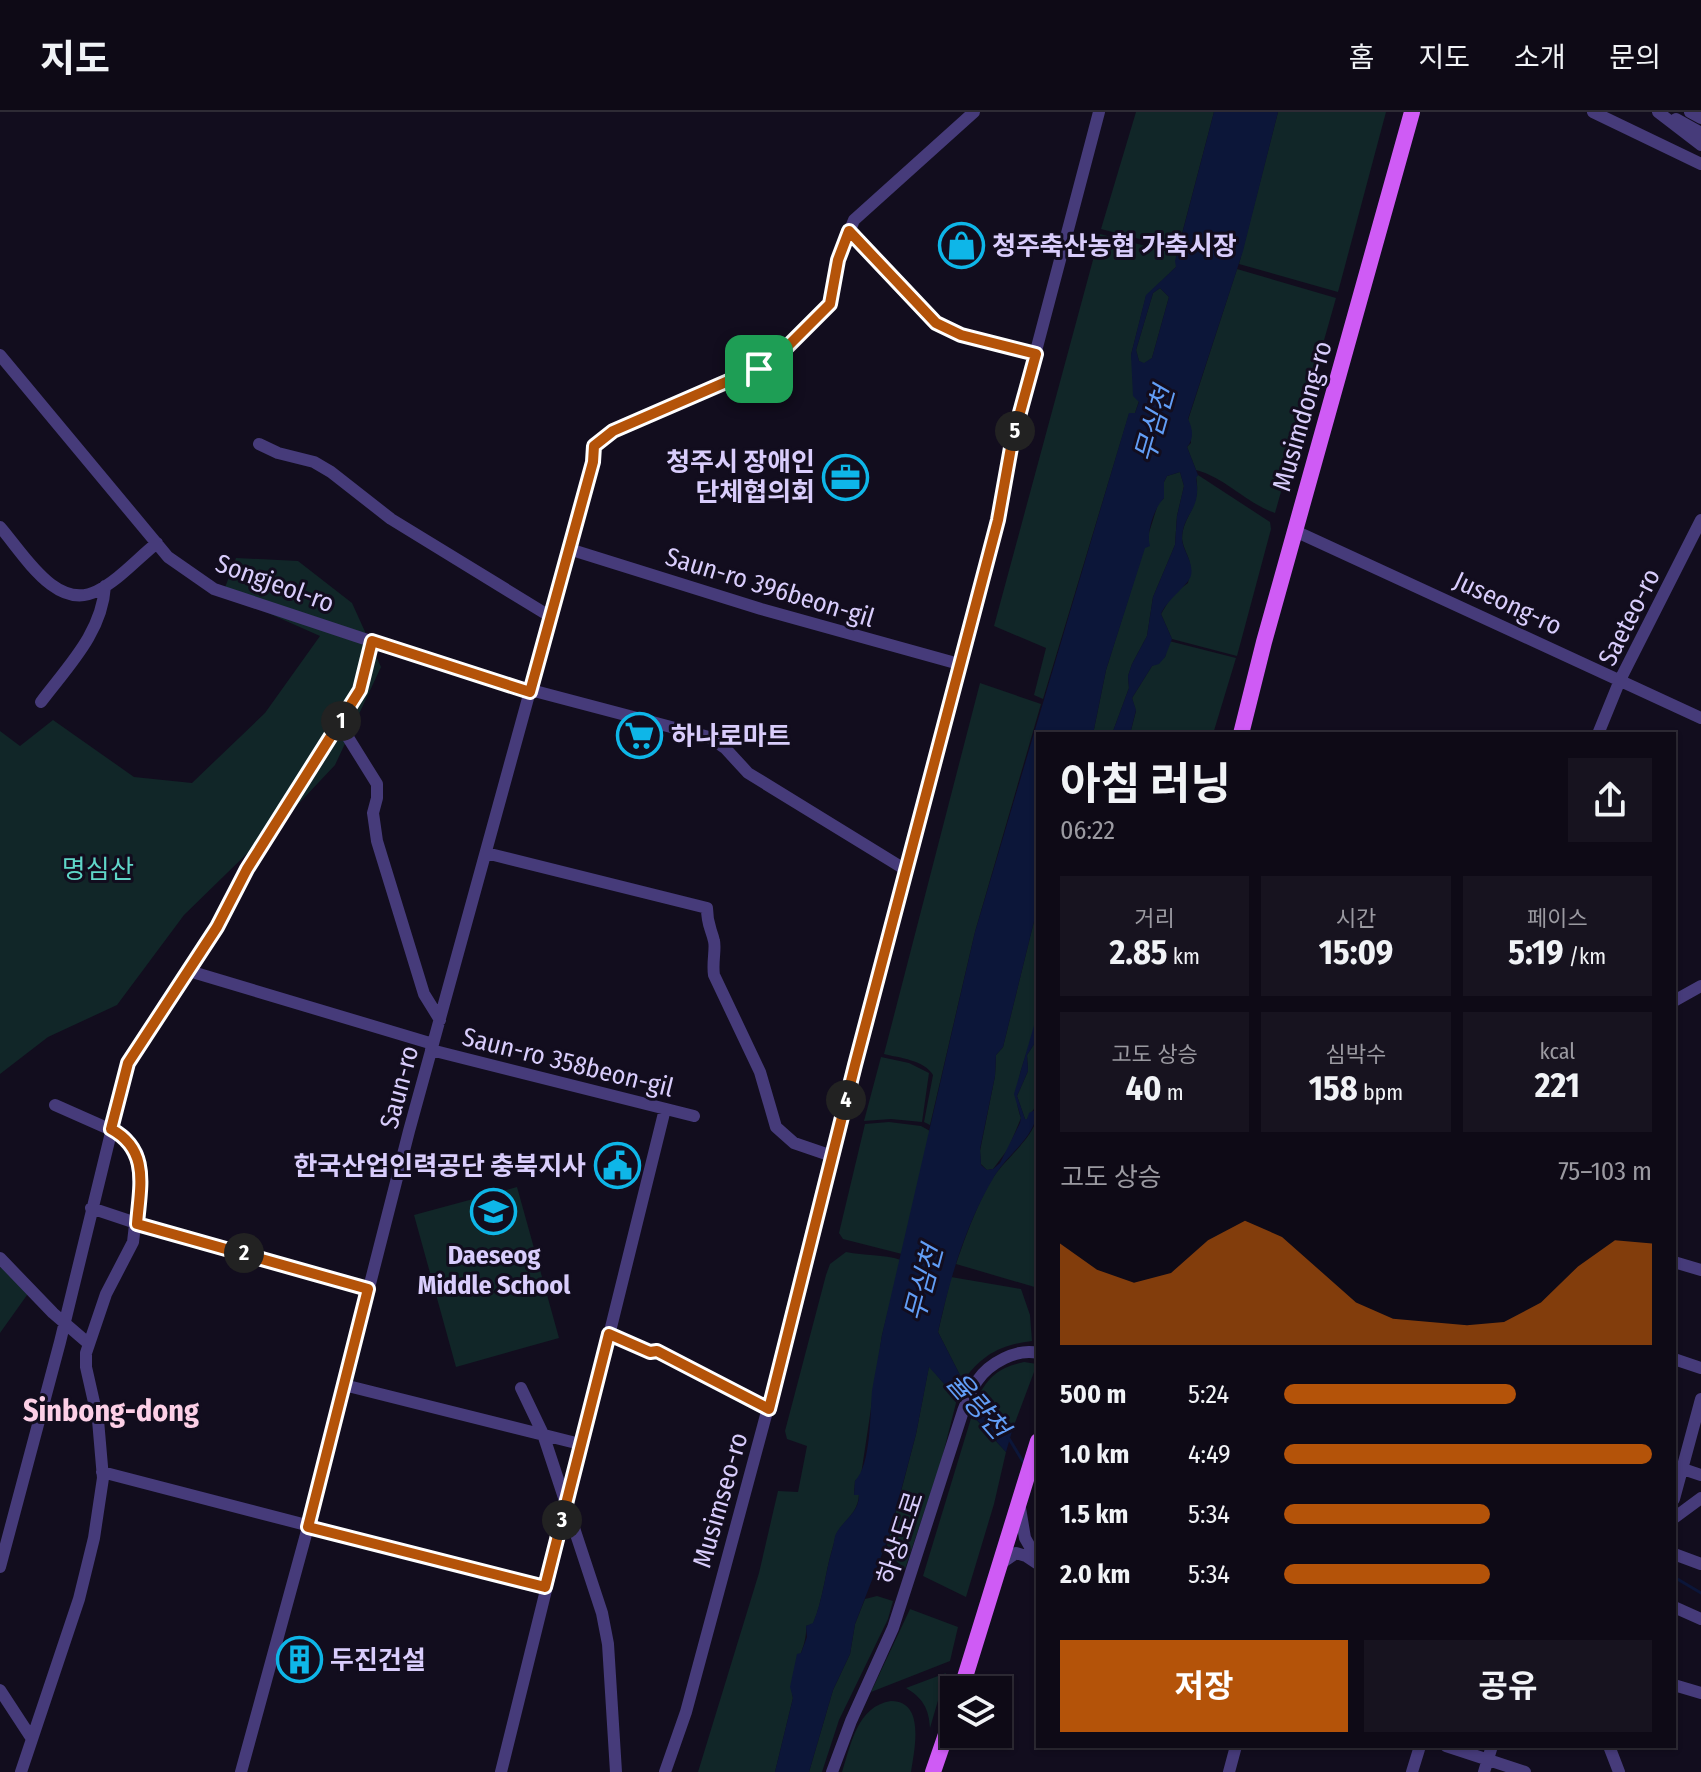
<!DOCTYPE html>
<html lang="ko">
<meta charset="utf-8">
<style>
:root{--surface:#0e0a16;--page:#17131f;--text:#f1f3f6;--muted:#9b9aa1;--line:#2e2b35;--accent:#b45309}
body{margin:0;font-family:"Fira Sans Condensed","Noto Sans KR",sans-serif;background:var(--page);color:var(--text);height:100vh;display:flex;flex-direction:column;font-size:30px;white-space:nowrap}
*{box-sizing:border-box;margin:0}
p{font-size:26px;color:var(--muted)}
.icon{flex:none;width:44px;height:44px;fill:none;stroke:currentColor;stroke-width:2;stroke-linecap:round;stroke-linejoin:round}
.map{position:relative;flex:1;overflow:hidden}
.side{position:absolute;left:1036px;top:620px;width:640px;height:1016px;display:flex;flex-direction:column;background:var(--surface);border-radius:0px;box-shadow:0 2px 6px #0004,0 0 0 2px var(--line)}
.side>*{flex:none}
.controls{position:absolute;left:940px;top:1564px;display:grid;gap:16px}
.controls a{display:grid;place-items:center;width:72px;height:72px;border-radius:0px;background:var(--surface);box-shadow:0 2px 6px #0004,0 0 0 2px var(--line);font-size:40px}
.pin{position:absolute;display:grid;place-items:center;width:68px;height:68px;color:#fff;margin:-34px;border-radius:16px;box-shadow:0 4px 12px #0006}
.km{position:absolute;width:40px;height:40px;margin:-20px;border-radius:50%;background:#222;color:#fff;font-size:22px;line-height:40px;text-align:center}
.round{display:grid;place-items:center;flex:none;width:84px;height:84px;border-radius:0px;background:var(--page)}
.overview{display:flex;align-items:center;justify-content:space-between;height:136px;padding:0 24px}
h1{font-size:44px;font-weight:700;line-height:60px}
.metrics{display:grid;grid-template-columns:repeat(3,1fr);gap:12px;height:136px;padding:8px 24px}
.metrics div{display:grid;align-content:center;border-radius:0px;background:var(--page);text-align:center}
.metrics b{font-size:34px;font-weight:700}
.metrics small{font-size:22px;font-weight:400}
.metrics p{font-size:22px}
.chart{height:224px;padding:16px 24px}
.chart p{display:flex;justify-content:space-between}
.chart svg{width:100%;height:144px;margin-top:8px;fill:var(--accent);opacity:.7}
.button{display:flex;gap:16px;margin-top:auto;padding:16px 24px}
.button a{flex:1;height:92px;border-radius:0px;background:var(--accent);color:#fff;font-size:32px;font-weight:700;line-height:92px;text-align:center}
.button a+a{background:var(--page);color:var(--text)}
ul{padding:0 24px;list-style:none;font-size:26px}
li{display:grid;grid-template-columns:128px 96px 1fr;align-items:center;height:60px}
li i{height:20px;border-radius:10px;background:var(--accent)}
header{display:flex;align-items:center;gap:48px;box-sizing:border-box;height:112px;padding:0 40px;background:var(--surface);border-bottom:2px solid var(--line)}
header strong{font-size:38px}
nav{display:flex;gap:44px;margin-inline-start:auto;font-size:28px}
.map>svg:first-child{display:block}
.green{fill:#112628}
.water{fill:#0c1639;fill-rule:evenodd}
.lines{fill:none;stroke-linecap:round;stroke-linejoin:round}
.stream{stroke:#0c1639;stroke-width:3}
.minor{stroke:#463b7a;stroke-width:12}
.major{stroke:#cf5bf5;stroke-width:16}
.route-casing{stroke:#fff;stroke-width:16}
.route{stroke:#b45309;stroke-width:10}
.labels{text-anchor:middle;stroke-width:6;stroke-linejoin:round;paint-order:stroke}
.poi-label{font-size:26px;font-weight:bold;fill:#d9cdfc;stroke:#120d1e;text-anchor:start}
.street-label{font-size:26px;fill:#d9cdfc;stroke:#120d1e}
.park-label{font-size:26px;fill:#5fd7c8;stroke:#120d1e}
.water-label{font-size:28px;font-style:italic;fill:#629ef6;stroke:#120d1e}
.quarter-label{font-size:30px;font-weight:bold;fill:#fccfe6;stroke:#120d1e}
</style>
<header>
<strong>지도</strong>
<nav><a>홈</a><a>지도</a><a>소개</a><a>문의</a></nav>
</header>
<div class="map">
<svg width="1701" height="1660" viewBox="0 0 1701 1660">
<rect width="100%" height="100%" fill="#120d1e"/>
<path class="green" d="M1136,0H1214L1178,137L1101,117Z
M1278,0H1386L1338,180L1239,152Z
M1100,122L1176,142V155L1146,184L1131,243L1139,289L1135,301L1129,302L1043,587L1034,583L1046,536L994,514Z
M1237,157L1336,186L1275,401C1246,391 1226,366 1196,358L1187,335L1191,331L1188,308Z
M1160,176L1169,185L1152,246L1144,252L1139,249L1136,238L1153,181Z
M1180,360L1184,374L1177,404L1175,433L1153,485L1147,524L1132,552L1128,564L1129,576L1112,622H1093L1106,558L1158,392L1164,386V370L1167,364Z
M1198,363L1270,410L1271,417L1237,544L1172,527L1161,502L1173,482L1188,471C1189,466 1191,457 1190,452C1189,444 1183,436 1182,427C1182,404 1202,395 1196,365Z
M236,446L298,449L352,491L381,555L335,653L302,688L184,803L117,893L48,925L0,962V619L20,634L53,608L134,665L192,671L265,601L320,524L223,481Z
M1169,529L1236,546L1213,622H1130L1136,599L1132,586L1152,554L1165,545Z
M980,571L1041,592L975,820L930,1013L924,1010L933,963C924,948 900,946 884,942Z
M1038,793C1038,828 1044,884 1035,917C1026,946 1009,977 1021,1006L1008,1037L993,1057L987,1058L981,1052L980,1039L995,964L996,943L1003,935Z
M1038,926V991L1027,1007H1025L1017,984L1028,959L1027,943Z
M881,945L909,951L929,961L922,1010L891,1007L864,1009Z
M1038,1005V1176L956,1152C965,1126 981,1081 997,1060C1012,1041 1030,1028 1038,1005Z
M889,1010L921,1014L930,1019L902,1142L843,1127L839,1121L865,1012Z
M517,1075L559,1226L456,1255L414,1103Z
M846,1140C865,1144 883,1142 901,1148L882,1223L861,1363L855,1369L854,1383L859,1382C859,1399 846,1407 838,1419C835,1424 834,1432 832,1438C825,1462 823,1488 813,1512L806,1514C808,1539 786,1561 793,1586L775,1660H698L759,1461L778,1379L798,1380L807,1334L787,1327L785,1319L826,1163L830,1152Z
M0,1155L32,1176L0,1221Z
M951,1165L1021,1177L1030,1203L1032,1229C1000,1233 982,1243 963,1269L938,1220Z
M1024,1250L1037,1252L1013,1316L978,1285C989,1263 1001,1255 1024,1250Z
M929,1254L957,1287L941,1350L905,1457L895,1448L887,1433L916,1322Z
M972,1303L1006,1340L994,1392L966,1485L923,1464Z
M877,1484L893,1489L888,1507L839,1608L822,1660H809L833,1578L850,1542L855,1512L865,1487Z
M910,1497L958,1515L950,1549L871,1580Z
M946,1561L930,1616C929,1597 923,1586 906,1576Z
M891,1589C926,1589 914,1639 911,1660H842C851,1633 857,1594 891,1589Z"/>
<path class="water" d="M1214,0H1278L1243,139L1188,307C1193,317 1194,327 1187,335L1198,363L1196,366C1202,399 1183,400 1182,426C1182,438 1194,450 1191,463C1190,472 1168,486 1161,502L1172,527L1165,545L1159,552L1152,554L1132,586L1136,598L1130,622H1112L1129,576L1128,564L1132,552L1147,524L1153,485L1175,433L1177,404L1184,374L1180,360L1167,364L1164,370V386C1154,396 1146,421 1150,434L1145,436L1106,558L1093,622H1038V793L1003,935L996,943L995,964L980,1037L981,1053L987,1058L993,1057L1000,1051L1020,1011L1021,1006L1014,982L1038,900V926L1027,943L1028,959L1017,984L1025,1007H1027L1029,1001L1035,998L1038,991C1038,1025 1011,1038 995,1063C966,1111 950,1166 938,1220L963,1269L1013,1316L1006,1340L929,1255L916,1322L889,1424L855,1512L850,1542L833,1578L809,1660H775L793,1586L790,1575L797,1542L801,1541L807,1525L806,1514L813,1511C823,1488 825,1462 832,1438C834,1433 834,1424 837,1420C845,1407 859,1400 859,1383H854L855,1369C871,1353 870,1302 872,1279C875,1260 879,1242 882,1223L975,820L1129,301H1135L1139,290L1133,284L1131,243L1146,183L1176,155L1175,149ZM1160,176L1169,185L1152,246L1144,251L1139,249L1136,238L1153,181Z"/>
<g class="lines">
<path class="stream" d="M1008,1325L1025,1353
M1674,1465L1701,1481"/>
<path class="minor" d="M1593,0L1701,52
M1658,0L1701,33
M1690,0L1701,6
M1676,7L1701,21
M849,119L936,211L961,223L1036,242
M0,243L168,445L214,477L470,562L709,625L725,636L748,661L906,758
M259,332L278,341L314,350L331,360L391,407L551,505
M0,415C23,441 56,500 97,479C119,468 138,446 157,431
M1295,419L1701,606
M569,437L761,497L959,552
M41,590C68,554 102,521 105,474
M339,611L377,672V686L373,701L377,729L424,882L440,908
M1598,622L1620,568L1701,408
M486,741L707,796C707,813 711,816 714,829C716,836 712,851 714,863L760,960L776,1015L794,1031L832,1044
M189,859L433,932
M1674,889L1701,874
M431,938L694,1004
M91,1096L169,1122L368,1177
M0,1146L53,1201L89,1232
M1674,1150L1701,1158
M609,1222L650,1240L657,1239L769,1297
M1674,1247L1701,1256
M344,1273L580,1332
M521,1276L543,1322L602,1501L608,1532L616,1660
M1674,1354L1701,1363
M102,1360L545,1475
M1674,1387L1701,1287
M1020,1396L1025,1426L1038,1449
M1674,1406L1701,1386
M1674,1442L1701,1452
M1000,1452L1016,1441L1026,1444L1038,1452
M0,1455L60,1230L128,951L217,815L247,757L360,578L372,529
M1674,1495L1701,1507
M1674,1573L1701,1581
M0,1578L32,1627
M1446,1634L1525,1660
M1609,1634L1619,1660
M21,1660L79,1487L94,1426L103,1366L98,1308L86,1255V1241L106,1182L133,1130L139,1079L138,1042L125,1024L55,993
M241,1660L308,1415L409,1019L593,350L594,334L613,319L759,257L784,240L830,192L838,148L854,108L974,0
M501,1660L665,997
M665,1660L686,1600L807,1151L855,953L998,408L1012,330L1099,0
M832,1660L851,1609L893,1516L963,1299C967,1289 971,1278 977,1269C989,1251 1017,1236 1038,1241
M1229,1660L1236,1634
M1412,1660L1420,1634
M1484,1660L1492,1634"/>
<path class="major" d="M1241,622L1264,530L1412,0
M961,1578L1038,1329
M933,1660L954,1599"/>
</g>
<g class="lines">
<defs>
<path id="route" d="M849,119L936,211L961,223L1036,242L1012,330L998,408L855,953L769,1297L657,1239L650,1240L609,1222L545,1475L308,1415L368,1177L137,1112C140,1074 150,1038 111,1017L128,951L217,815L247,757L360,578L372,529L530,580L593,350L594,334L613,319L772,250L830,192L838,148Z"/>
</defs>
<use href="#route" class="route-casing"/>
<use href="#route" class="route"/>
</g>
<defs>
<symbol id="shop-ring" viewBox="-11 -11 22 22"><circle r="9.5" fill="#120d1e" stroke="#0eb6e8" stroke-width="1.5"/><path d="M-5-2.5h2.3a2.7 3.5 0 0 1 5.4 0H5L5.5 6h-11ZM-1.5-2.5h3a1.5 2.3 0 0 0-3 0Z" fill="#0eb6e8"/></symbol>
<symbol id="office-ring" viewBox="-11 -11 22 22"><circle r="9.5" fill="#120d1e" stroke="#0eb6e8" stroke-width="1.5"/><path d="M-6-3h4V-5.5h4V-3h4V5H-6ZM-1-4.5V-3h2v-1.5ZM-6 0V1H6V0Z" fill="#0eb6e8"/></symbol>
<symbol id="supermarket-ring" viewBox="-11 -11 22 22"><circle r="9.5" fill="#120d1e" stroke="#0eb6e8" stroke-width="1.5"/><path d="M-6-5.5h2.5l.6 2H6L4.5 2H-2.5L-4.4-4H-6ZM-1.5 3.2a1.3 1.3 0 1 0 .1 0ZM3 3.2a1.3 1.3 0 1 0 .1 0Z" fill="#0eb6e8"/></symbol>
<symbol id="civic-ring" viewBox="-11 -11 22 22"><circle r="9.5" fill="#120d1e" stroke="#0eb6e8" stroke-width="1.5"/><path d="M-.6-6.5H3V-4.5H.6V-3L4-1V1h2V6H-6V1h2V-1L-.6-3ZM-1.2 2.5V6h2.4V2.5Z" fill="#0eb6e8"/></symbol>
<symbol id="school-ring" viewBox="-11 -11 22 22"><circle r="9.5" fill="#120d1e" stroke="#0eb6e8" stroke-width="1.5"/><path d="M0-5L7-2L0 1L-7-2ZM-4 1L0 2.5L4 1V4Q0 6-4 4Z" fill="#0eb6e8"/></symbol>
<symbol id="building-ring" viewBox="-11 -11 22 22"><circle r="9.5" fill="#120d1e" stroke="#0eb6e8" stroke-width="1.5"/><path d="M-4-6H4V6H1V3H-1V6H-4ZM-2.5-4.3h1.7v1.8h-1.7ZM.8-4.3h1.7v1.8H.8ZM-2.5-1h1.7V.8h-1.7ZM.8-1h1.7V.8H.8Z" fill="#0eb6e8"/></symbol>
</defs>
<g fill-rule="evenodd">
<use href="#shop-ring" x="936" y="108" width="51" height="51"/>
<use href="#office-ring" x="820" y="340" width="51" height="51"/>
<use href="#supermarket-ring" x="614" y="598" width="51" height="51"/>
<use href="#civic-ring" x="592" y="1028" width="51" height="51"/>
<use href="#school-ring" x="468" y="1074" width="51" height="51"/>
<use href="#building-ring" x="274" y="1522" width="51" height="51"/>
</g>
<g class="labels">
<g class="poi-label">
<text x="992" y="143">청주축산농협 가축시장</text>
<text x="815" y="359" text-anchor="end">청주시 장애인<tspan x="815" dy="30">단체협의회</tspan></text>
<text x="671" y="633">하나로마트</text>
<text x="586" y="1063" text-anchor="end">한국산업인력공단 충북지사</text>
<text x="494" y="1152" text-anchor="middle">Daeseog<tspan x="494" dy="30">Middle School</tspan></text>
<text x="330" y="1557">두진건설</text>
</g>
<g class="street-label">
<text transform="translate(1302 304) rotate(-74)" y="9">Musimdong-ro</text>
<text transform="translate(275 471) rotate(20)" y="9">Songjeol-ro</text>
<text transform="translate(770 475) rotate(17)" y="9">Saun-ro 396beon-gil</text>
<text transform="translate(1508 491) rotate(25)" y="9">Juseong-ro</text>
<text transform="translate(1629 505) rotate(-63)" y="9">Saeteo-ro</text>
<text transform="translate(568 950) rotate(14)" y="9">Saun-ro 358beon-gil</text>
<text transform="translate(399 975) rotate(-75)" y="9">Saun-ro</text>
<text transform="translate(720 1388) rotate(-74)" y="9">Musimseo-ro</text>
<text transform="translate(900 1426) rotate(-72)" y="9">하상도로</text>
</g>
<g class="park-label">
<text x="98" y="766">명심산</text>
</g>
<g class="water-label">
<text transform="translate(1154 312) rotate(-74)" y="10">무심천</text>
<text transform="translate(923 1171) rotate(-75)" y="10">무심천</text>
<text transform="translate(978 1293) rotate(49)" y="10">율량천</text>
</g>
<g class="quarter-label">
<text x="111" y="1309">Sinbong-dong</text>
</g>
</g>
</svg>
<div class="controls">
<a><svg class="icon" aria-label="layers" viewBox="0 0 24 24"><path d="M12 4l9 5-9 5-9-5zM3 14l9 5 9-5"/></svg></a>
</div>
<div class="pin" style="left:759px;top:257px;background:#1e9e55"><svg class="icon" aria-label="arrive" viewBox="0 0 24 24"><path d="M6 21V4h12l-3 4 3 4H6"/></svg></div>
<b class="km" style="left:341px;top:609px">1</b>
<b class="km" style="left:244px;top:1141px">2</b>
<b class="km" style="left:562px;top:1408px">3</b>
<b class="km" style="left:846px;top:988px">4</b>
<b class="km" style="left:1015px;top:319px">5</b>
<section class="side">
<div class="overview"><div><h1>아침 러닝</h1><p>06:22</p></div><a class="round"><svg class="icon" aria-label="share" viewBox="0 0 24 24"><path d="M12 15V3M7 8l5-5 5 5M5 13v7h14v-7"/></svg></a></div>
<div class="metrics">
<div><p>거리</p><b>2.85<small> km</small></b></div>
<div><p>시간</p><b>15:09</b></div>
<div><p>페이스</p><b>5:19<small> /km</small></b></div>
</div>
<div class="metrics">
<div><p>고도 상승</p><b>40<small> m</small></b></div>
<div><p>심박수</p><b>158<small> bpm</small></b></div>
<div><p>kcal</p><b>221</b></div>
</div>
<div class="chart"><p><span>고도 상승</span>75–103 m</p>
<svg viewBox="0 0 160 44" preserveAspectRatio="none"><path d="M0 44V13L10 21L20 25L30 22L40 12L50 6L60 11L70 21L80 31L90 36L100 37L110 38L120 37L130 31L140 20L150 12L160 13V44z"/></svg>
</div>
<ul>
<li><b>500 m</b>5:24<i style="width:63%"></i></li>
<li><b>1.0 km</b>4:49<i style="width:100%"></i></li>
<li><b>1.5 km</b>5:34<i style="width:56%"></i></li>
<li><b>2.0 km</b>5:34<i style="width:56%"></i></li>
</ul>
<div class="button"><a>저장</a><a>공유</a></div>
</section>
</div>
